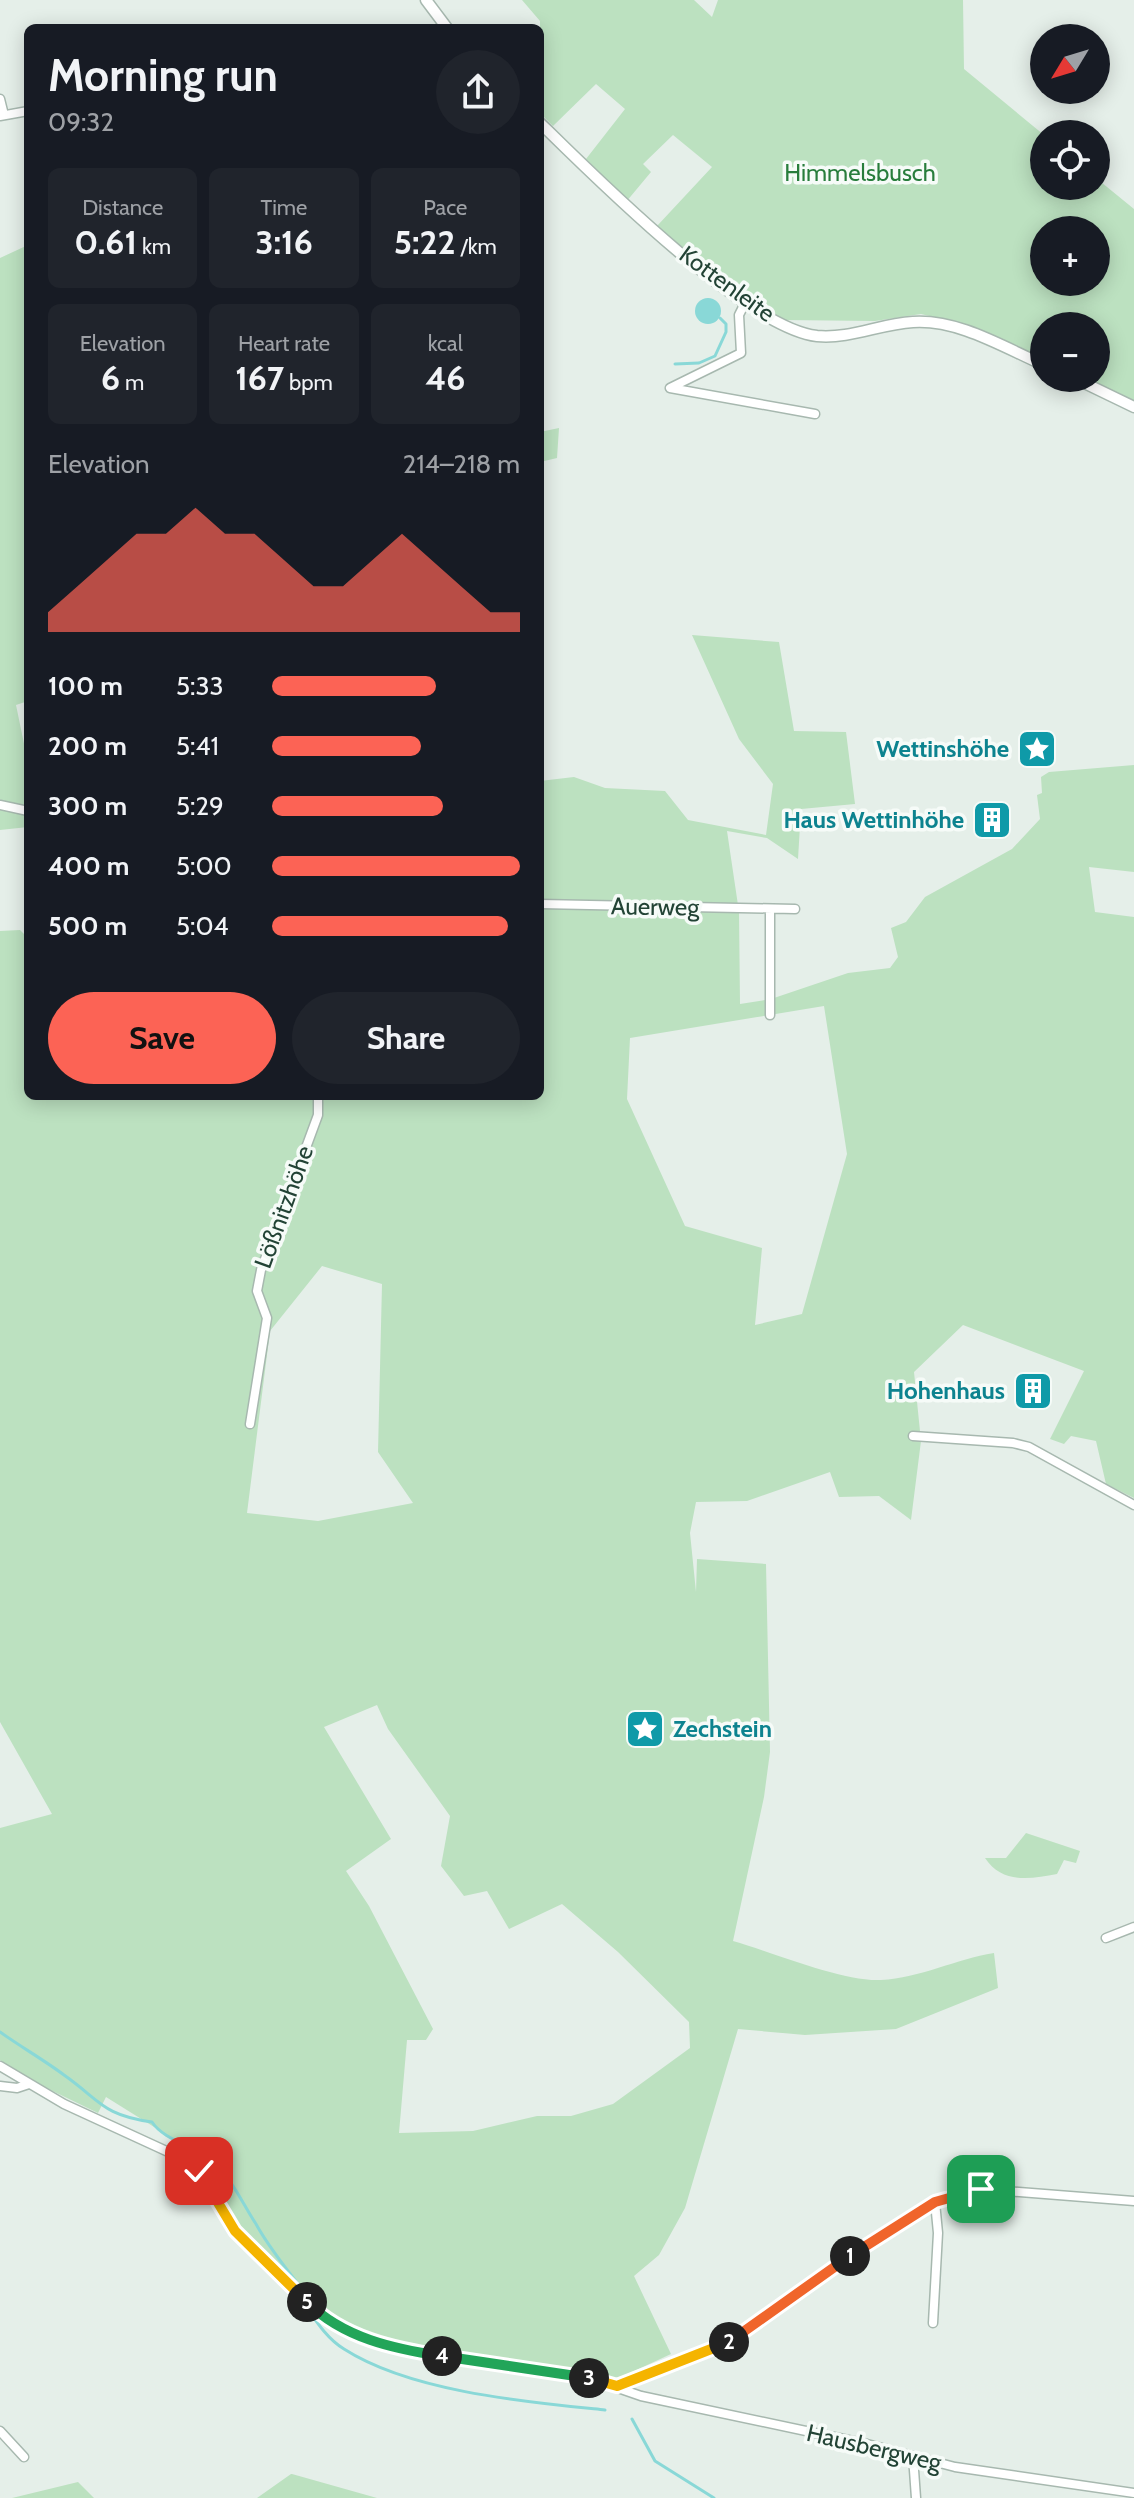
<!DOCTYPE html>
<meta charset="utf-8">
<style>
:root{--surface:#171b24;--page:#20242c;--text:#f1f3f6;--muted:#9ea1a6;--accent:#fc6355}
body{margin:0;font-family:Cabin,sans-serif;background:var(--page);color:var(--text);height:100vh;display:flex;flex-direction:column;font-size:30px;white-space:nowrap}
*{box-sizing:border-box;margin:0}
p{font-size:26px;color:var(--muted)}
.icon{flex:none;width:44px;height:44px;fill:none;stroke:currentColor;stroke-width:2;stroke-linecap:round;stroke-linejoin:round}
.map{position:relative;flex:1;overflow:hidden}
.side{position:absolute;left:24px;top:24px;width:520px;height:1076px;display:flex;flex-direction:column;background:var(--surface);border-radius:12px;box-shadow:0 4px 20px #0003}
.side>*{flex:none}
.needle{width:52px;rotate:232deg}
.controls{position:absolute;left:1030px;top:24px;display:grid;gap:16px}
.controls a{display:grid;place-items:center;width:80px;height:80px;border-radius:50%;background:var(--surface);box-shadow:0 4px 20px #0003;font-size:40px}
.pin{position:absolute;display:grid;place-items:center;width:68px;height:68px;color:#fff;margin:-34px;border-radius:16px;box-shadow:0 4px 12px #0006}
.km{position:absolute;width:40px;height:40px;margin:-20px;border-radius:50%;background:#222;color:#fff;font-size:22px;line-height:40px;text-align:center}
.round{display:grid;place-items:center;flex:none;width:84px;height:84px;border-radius:42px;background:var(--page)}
.summary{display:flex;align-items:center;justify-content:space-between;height:136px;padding:0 24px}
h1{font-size:44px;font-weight:700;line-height:60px}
.figures{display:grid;grid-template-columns:repeat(3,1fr);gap:12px;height:136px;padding:8px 24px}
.figures div{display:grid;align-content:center;border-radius:12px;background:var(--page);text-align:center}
.figures b{font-size:34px;font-weight:700}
.figures small{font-size:22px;font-weight:400}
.figures p{font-size:22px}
.chart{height:224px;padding:16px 24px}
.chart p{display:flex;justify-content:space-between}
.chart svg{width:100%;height:144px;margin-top:8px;fill:var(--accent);opacity:.7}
.action{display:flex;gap:16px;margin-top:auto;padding:16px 24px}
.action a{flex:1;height:92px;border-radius:48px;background:var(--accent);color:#111;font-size:32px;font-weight:700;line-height:92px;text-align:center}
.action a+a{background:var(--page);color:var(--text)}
ul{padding:0 24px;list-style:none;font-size:26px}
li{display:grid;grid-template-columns:128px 96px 1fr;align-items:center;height:60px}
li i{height:20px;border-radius:10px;background:var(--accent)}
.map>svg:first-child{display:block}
.green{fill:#bce1c0;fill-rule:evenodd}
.water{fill:#89d8d7}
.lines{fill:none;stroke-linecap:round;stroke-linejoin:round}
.stream{stroke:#89d8d7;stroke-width:3}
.minor-casing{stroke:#a7b8af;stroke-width:11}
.tertiary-casing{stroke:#a7b8af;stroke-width:13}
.minor{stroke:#fff;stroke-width:8}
.tertiary{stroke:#fff;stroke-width:10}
.split-1-casing{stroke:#fff;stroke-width:16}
.split-2-casing{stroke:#fff;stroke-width:16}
.split-3-casing{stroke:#fff;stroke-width:16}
.split-4-casing{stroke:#fff;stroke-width:16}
.split-5-casing{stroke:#fff;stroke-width:16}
.split-6-casing{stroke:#fff;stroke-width:16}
.split-1{stroke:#f0652b;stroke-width:10}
.split-2{stroke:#f0652b;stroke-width:10}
.split-3{stroke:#f5b400;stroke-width:10}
.split-4{stroke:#22a559;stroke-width:10}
.split-5{stroke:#22a559;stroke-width:10}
.split-6{stroke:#f5b400;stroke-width:10}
.labels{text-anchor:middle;stroke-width:7;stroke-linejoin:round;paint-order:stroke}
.park-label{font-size:24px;fill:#287d3c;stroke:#f6fbf8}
.street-label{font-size:24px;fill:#224335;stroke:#f6fbf8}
.culture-label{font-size:24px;font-weight:bold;fill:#0d838f;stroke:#f6fbf8;text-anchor:end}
</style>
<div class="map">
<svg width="1134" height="2498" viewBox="0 0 1134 2498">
<rect width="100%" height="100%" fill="#e5efe9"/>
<path class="green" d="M522,0H694L712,17L718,0H963L964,69L1044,135V186H1096V178L1134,209V401L1081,378H1096V326H1044V361L958,323L921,314L875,321L782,320L687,257L657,226L712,167L673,135L643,164L651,172L626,202L586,159L625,109L596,84L553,126L540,113V21ZM1044,230H1096V282H1044Z
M28,245V701L16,705L28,763V827L0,830V258Z
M559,428L557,458L540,462V432Z
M692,635L779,642L794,731L846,732L855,804L801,809L798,859L767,838L727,831L739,912L740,1004L771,999L848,973L890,968L898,957L891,928L906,922L925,897L1012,849L1040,819L1037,795L1042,793L1041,777L1049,772L1134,765V872L1089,867L1095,912L1134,917V1498L1106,1484L1096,1441L1071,1436L1064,1444L1050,1439L1084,1371L963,1325L914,1372L921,1441L911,1520L879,1496L839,1497L830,1472L747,1501L696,1502L690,1533L696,1592L697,1559L766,1564L770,1752L764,1797L733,1941C772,1952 843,1982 881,1980C920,1978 956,1959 994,1953L998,1988L896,2029L805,2035L738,2029L685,2208L659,2255L634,2276L671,2354L617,2379L369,2340L314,2309L235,2231L215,2165L106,2097L98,2113L34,2082L0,2060V1828L52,1814L0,1722V931L20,930L28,938V1096H540V781L574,777L605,788L665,791L688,820L766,835L773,784L739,739ZM824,1006L847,1154L802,1314L755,1325L762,1248L685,1226L627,1099L630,1038ZM322,1266L382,1284L378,1452L413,1503L318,1521L247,1513L270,1331ZM377,1705L388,1729L450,1816L441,1866L464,1896L487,1891L509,1929L562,1904L618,1952L689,2022L690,2048L613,2104L571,2116H537L473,2131L399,2133L407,2040H426L433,2029L369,1906L346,1871L391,1839L324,1727Z
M1026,1833L1080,1851L1076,1863L1064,1860L1057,1874C1030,1879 1002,1884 985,1858H1006Z
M291,2474H292L377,2498H257Z
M78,2482L94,2498H12Z"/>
<path class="water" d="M695 311a13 13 0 1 1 26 0a13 13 0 1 1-26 0Z"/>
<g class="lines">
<path class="stream" d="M675,364L699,363L715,356L726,332V324L720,318
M0,2032C21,2047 44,2060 64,2075C101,2101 102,2115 152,2122C165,2142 201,2147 219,2167C235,2185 243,2204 256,2224C269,2248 287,2269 303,2291
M307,2308C318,2324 328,2339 344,2349C411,2392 527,2402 605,2410
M632,2419L655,2461L714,2498"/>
<defs>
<path id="minor" d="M0,99L4,115
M0,116L28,111
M745,303L739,315L741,353L670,388L815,414
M0,805L28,811
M540,904L795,909
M770,909V1015
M250,1424L267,1318L257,1291L261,1270L318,1115V1096
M913,1436L1013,1443L1029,1447L1134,1505
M1106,1938L1134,1927
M0,2066L64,2104L188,2161L209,2187L235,2231L314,2309L345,2330L369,2340L410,2351L589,2378L641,2396L867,2444L955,2467L1134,2493
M0,2086L17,2088L29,2084
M933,2323L938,2233L935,2202
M617,2386L714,2350L743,2334L835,2266L948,2196L981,2189L1134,2201
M0,2431L24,2457
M913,2456L916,2498"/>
<path id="tertiary" d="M426,0L447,28
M540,123C594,176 746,328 817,336C851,339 879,324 913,322C958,319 1003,347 1044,365
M1074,378L1134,407"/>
</defs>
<use href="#minor" class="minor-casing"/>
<use href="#tertiary" class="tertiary-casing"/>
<use href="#minor" class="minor"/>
<use href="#tertiary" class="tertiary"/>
</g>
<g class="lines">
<defs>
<path id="split-1" d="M850,2256L935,2202L981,2189"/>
<path id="split-2" d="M729,2342L850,2256"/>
<path id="split-3" d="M589,2378L617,2386L729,2342"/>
<path id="split-4" d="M442,2356L589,2378"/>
<path id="split-5" d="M307,2302C343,2338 394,2349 442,2356"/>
<path id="split-6" d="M199,2171L235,2231L307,2302"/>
</defs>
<use href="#split-1" class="split-1-casing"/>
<use href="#split-2" class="split-2-casing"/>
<use href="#split-3" class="split-3-casing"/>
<use href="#split-4" class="split-4-casing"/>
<use href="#split-5" class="split-5-casing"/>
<use href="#split-6" class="split-6-casing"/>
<use href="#split-1" class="split-1"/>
<use href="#split-2" class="split-2"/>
<use href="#split-3" class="split-3"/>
<use href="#split-4" class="split-4"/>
<use href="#split-5" class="split-5"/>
<use href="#split-6" class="split-6"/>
</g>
<defs>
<symbol id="sight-square" viewBox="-11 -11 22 22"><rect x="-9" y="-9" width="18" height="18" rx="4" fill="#0f9aa8" stroke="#f6fbf8"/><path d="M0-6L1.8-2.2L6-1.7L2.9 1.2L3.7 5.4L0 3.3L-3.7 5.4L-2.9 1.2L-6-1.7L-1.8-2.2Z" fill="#fff"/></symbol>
<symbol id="building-square" viewBox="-11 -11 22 22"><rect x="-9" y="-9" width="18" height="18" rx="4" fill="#0f9aa8" stroke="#f6fbf8"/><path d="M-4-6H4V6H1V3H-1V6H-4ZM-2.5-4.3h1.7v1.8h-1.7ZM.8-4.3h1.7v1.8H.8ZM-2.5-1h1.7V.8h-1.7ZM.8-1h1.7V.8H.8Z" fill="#fff"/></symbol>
</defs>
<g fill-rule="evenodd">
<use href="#sight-square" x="1015" y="727" width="44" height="44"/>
<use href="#building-square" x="970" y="798" width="44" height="44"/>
<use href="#building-square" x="1011" y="1369" width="44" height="44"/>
<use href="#sight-square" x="623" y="1707" width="44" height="44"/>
</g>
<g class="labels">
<g class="park-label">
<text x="860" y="181">Himmelsbusch</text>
</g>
<g class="street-label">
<text transform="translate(727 284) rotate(36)" y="8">Kottenleite</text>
<text transform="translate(655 907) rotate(1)" y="8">Auerweg</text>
<text transform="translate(284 1207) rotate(-70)" y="8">Lößnitzhöhe</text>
<text transform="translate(874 2448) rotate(13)" y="8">Hausbergweg</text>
</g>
<g class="culture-label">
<text x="1009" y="757">Wettinshöhe</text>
<text x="964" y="828">Haus Wettinhöhe</text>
<text x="1005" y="1399">Hohenhaus</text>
<text x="673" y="1737" text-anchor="start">Zechstein</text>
</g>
</g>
</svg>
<div class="controls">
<a><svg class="needle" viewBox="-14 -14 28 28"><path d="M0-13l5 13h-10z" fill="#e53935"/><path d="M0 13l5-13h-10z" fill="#9ea1a6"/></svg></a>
<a><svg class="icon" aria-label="locate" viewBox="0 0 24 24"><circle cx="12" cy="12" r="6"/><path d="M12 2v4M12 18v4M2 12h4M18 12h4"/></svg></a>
<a>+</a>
<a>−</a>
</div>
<div class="pin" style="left:981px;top:2189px;background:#1e9e55"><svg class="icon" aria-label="arrive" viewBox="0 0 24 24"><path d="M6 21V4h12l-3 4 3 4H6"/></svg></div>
<div class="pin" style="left:199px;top:2171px;background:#d93025"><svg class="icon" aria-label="check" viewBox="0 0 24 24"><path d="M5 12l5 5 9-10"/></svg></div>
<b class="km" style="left:850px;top:2256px">1</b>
<b class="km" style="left:729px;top:2342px">2</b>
<b class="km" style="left:589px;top:2378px">3</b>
<b class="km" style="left:442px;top:2356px">4</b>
<b class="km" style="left:307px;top:2302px">5</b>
<section class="side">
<div class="summary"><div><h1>Morning run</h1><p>09:32</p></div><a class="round"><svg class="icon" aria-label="share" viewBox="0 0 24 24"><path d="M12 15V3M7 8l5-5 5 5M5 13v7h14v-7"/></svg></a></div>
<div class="figures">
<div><p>Distance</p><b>0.61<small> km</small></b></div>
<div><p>Time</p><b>3:16</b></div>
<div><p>Pace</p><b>5:22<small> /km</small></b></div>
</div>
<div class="figures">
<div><p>Elevation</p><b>6<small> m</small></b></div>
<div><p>Heart rate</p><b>167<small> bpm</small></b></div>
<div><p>kcal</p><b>46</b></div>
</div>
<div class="chart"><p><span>Elevation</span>214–218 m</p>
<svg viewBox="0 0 160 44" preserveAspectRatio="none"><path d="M0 44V38L10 30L20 22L30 14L40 14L50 6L60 14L70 14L80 22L90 30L100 30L110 22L120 14L130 22L140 30L150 38L160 38V44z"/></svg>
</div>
<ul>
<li><b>100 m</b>5:33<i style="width:66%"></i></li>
<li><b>200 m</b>5:41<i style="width:60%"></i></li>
<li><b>300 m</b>5:29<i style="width:69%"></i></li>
<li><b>400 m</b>5:00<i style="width:100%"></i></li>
<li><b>500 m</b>5:04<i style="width:95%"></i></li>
</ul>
<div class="action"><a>Save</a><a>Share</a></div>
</section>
</div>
